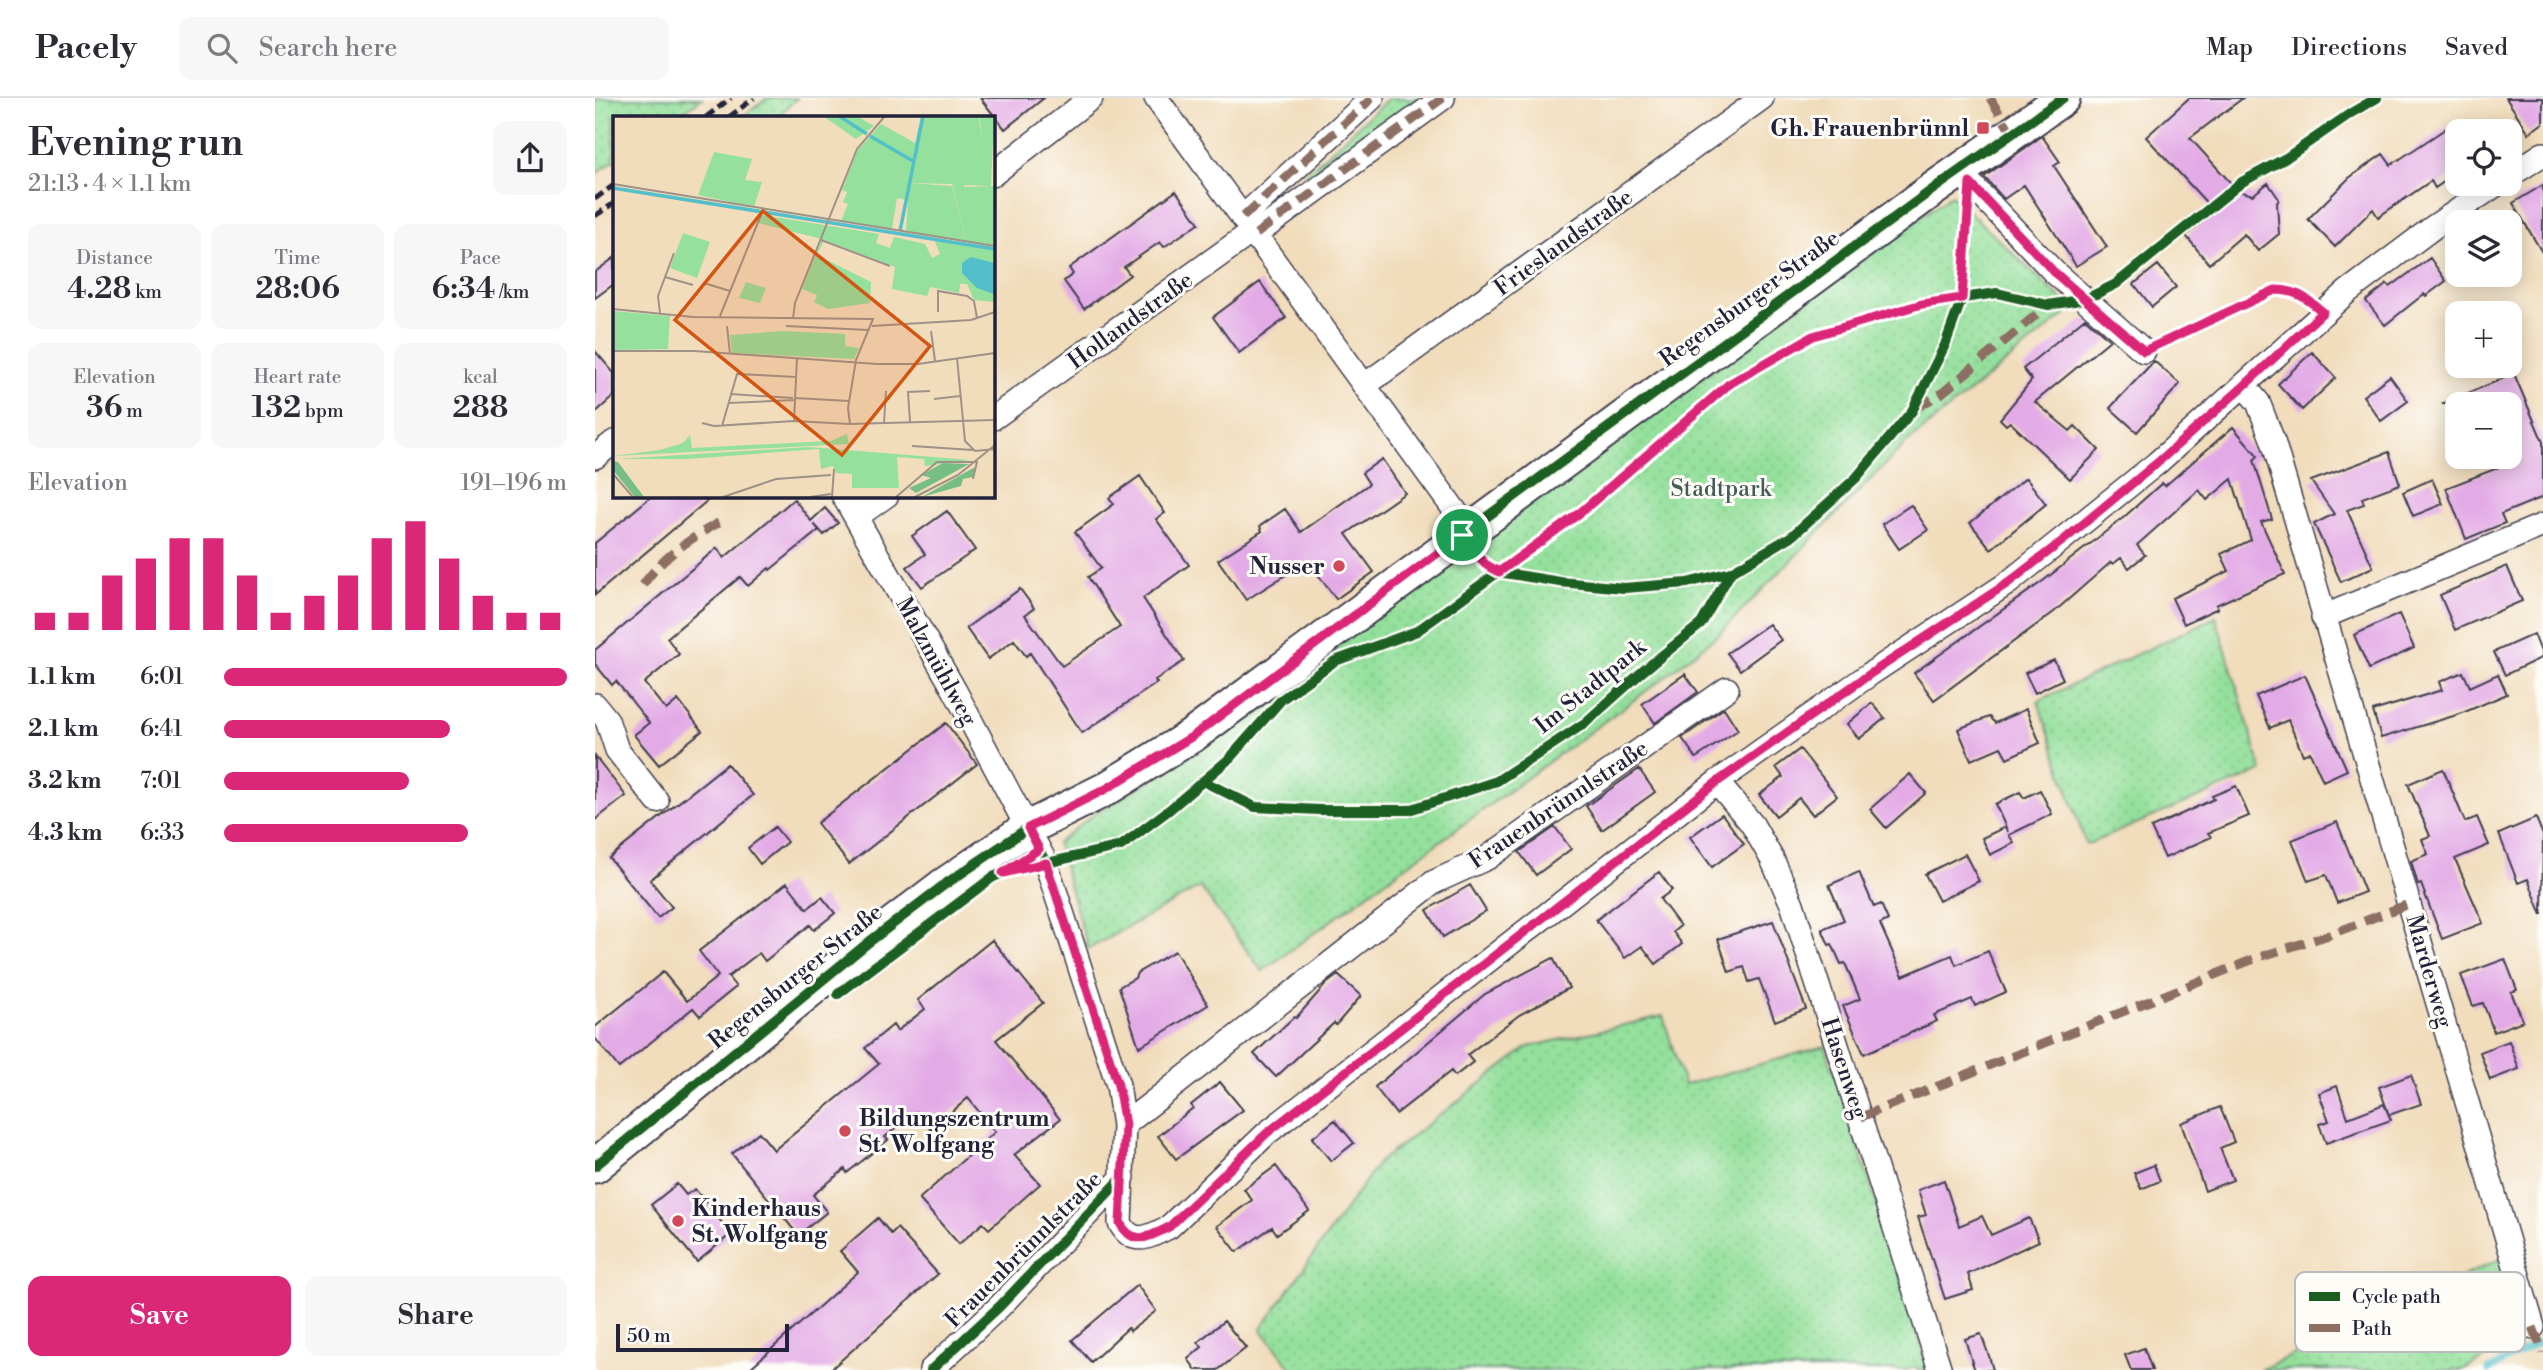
<!DOCTYPE html>
<meta charset="utf-8">
<style>
:root{--surface:#fff;--page:#f7f7f7;--text:#2b2b33;--muted:#7c7c81;--line:#e1e1e2;--accent:#db2777}
body{margin:0;font-family:"Libre Bodoni",serif;background:var(--page);color:var(--text);height:100vh;display:flex;flex-direction:column;font-size:26px;white-space:nowrap}
*{box-sizing:border-box;margin:0}
p{font-size:23px;color:var(--muted)}
.icon{flex:none;width:38px;height:38px;fill:none;stroke:currentColor;stroke-width:2;stroke-linecap:round;stroke-linejoin:round}
.map{position:relative;flex:1;overflow:hidden}
.panel{display:flex;flex-direction:column;background:var(--surface);width:595px}
.panel>*{flex:none}
.buttons{position:absolute;left:1850px;top:21px;display:grid;gap:14px}
.buttons a{display:grid;place-items:center;width:77px;height:77px;border-radius:14px;background:var(--surface);box-shadow:0 4px 18px #0003;font-size:35px}
.scale{position:absolute;left:21px;bottom:18px;width:173px;box-sizing:border-box;padding-left:7px;border:4px solid #22223b;border-top:0;font-size:19px;line-height:24px;white-space:nowrap;color:#22223b;-webkit-text-stroke:5px #fdfcf7;paint-order:stroke}
.pin{position:absolute;display:grid;place-items:center;width:60px;height:60px;color:#fff;margin:-30px;border:4px solid #fff;border-radius:50%;box-shadow:0 2px 7px #0007}
.round{display:grid;place-items:center;flex:none;width:74px;height:74px;border-radius:14px;background:var(--page)}
.headline{display:flex;align-items:center;justify-content:space-between;height:119px;padding:0 28px}
h1{font-size:38px;font-weight:600;line-height:52px}
.metrics{display:grid;grid-template-columns:repeat(3,1fr);gap:10px;height:119px;padding:7px 28px}
.metrics div{display:grid;align-content:center;border-radius:14px;background:var(--page);text-align:center}
.metrics b{font-size:30px;font-weight:600}
.metrics small{font-size:19px;font-weight:400}
.metrics p{font-size:19px}
.chart{height:196px;padding:14px 28px}
.chart p{display:flex;justify-content:space-between}
.chart svg{width:100%;height:126px;margin-top:7px;stroke:var(--accent);stroke-width:6}
.button{display:flex;gap:14px;margin-top:auto;padding:14px 28px}
.button a{flex:1;height:80px;border-radius:14px;background:var(--accent);color:#fff;font-size:28px;font-weight:600;line-height:80px;text-align:center}
.button a+a{background:var(--page);color:var(--text)}
ul{padding:0 28px;list-style:none;font-size:23px}
li{display:grid;grid-template-columns:112px 84px 1fr;align-items:center;height:52px}
li i{height:18px;border-radius:9px;background:var(--accent)}
header{display:flex;align-items:center;gap:42px;box-sizing:border-box;height:98px;padding:0 35px;background:var(--surface);border-bottom:2px solid var(--line)}
header strong{font-size:33px}
nav{display:flex;gap:38px;margin-inline-start:auto;font-size:24px}
.search{width:490px;height:63px;background:var(--page);display:flex;align-items:center;gap:18px;box-sizing:border-box;padding:0 24px;border-radius:14px;color:var(--muted);font-size:26px}
main{display:flex;flex:1;min-height:0}
.map>svg:first-child{display:block}
.grass{fill:url(#grass-dots);stroke:#5b816c;stroke-width:2}
.lines{fill:none;stroke-linecap:round;stroke-linejoin:round}
.stream{stroke:#52bfca;stroke-width:7}
.building{fill:#e3abe6}
.street-casing{stroke:#413e4e;stroke-width:26}
.secondary-casing{stroke:#413e4e;stroke-width:37}
.street{stroke:#fff;stroke-width:23}
.secondary{stroke:#fff;stroke-width:33}
.rail{stroke:#22223b;stroke-width:5;stroke-dasharray:10 5;stroke-linecap:butt}
.quiet{stroke:#8d6e63;stroke-width:9;stroke-dasharray:18 9;stroke-linecap:butt}
.cycleway-casing{stroke:#fdfcf7;stroke-width:15}
.cycleway{stroke:#1b5e20;stroke-width:10}
.route-casing{stroke:#fff;stroke-width:14}
.route{stroke:#db2777;stroke-width:9}
.poi-dot{fill:#d1495b;stroke:#fdfcf7;stroke-width:2.5}
.labels{text-anchor:middle;stroke-width:6;stroke-linejoin:round;paint-order:stroke}
.poi-label{font-size:23px;font-weight:bold;fill:#22223b;stroke:#fdfcf7;text-anchor:end}
.street-label{font-size:23px;fill:#22223b;stroke:#fdfcf7}
.park-label{font-size:23px;fill:#445b58;stroke:#fdfcf7}
.inset-river{fill:none;stroke:#52bfca;stroke-width:3.5}
.inset-road{fill:none;stroke:#9e9288;stroke-width:2}
.view{fill:#d45411;fill-opacity:0.15;stroke:#d45411;stroke-width:3.5}
.inset-edge{fill:none;stroke:#22223b;stroke-width:3.5}
.key{fill:#fdfcf7;stroke:#bbbbbf;stroke-width:2}
.key-label{font-size:19px;fill:#22223b}
</style>
<header>
<strong>Pacely</strong>
<div class="search"><svg class="icon" aria-label="search" viewBox="0 0 24 24"><circle cx="10" cy="10" r="6"/><path d="M15 15l6 6"/></svg>Search here</div>
<nav><a>Map</a><a>Directions</a><a>Saved</a></nav>
</header>
<main>
<section class="panel">
<div class="headline"><div><h1>Evening run</h1><p>21:13 · 4 × 1.1 km</p></div><a class="round"><svg class="icon" aria-label="share" viewBox="0 0 24 24"><path d="M12 15V3M7 8l5-5 5 5M5 13v7h14v-7"/></svg></a></div>
<div class="metrics">
<div><p>Distance</p><b>4.28<small> km</small></b></div>
<div><p>Time</p><b>28:06</b></div>
<div><p>Pace</p><b>6:34<small> /km</small></b></div>
</div>
<div class="metrics">
<div><p>Elevation</p><b>36<small> m</small></b></div>
<div><p>Heart rate</p><b>132<small> bpm</small></b></div>
<div><p>kcal</p><b>288</b></div>
</div>
<div class="chart"><p><span>Elevation</span>191–196 m</p>
<svg viewBox="0 0 160 44" preserveAspectRatio="none"><path d="M5 44V38M15 44V38M25 44V25M35 44V19M45 44V12M55 44V12M65 44V25M75 44V38M85 44V32M95 44V25M105 44V12M115 44V6M125 44V19M135 44V32M145 44V38M155 44V38"/></svg>
</div>
<ul>
<li><b>1.1 km</b>6:01<i style="width:100%"></i></li>
<li><b>2.1 km</b>6:41<i style="width:66%"></i></li>
<li><b>3.2 km</b>7:01<i style="width:54%"></i></li>
<li><b>4.3 km</b>6:33<i style="width:71%"></i></li>
</ul>
<div class="button"><a>Save</a><a>Share</a></div>
</section>
<div class="map">
<svg width="1948" height="1272" viewBox="0 0 1948 1272">
<defs>
<pattern id="grass-dots" width="8" height="8" patternUnits="userSpaceOnUse" patternTransform="scale(1.75)"><rect width="8" height="8" fill="#94e09c"/><path d="M2 2h.1M6 6h.1" fill="none" stroke="#7fc087" stroke-width="1.8" stroke-linecap="round"/></pattern>
</defs>
<rect width="100%" height="100%" fill="#fdfcf7"/>
<filter id="ink" filterUnits="userSpaceOnUse"><feTurbulence type="fractalNoise" baseFrequency=".0143" numOctaves="2"/><feDisplacementMap in="SourceGraphic" scale="14" xChannelSelector="R" yChannelSelector="G"/><feConvolveMatrix kernelMatrix="1 2 1 2 8 2 1 2 1" color-interpolation-filters="sRGB"/></filter>
<filter id="wash" filterUnits="userSpaceOnUse"><feTurbulence type="fractalNoise" baseFrequency=".00686" numOctaves="4" result="noise"/><feDisplacementMap in="SourceGraphic" scale="28" xChannelSelector="R" yChannelSelector="G"/><feGaussianBlur stdDeviation="1.57" result="paint"/><feColorMatrix in="noise" values="0 0 0 0 0 0 0 0 0 0 0 0 0 0 0 0 0 1.4 0 .05"/><feComposite in="paint" operator="in"/></filter>
<g filter="url(#wash)">
<rect width="100%" height="100%" fill="#f1dcbb"/>
<path class="grass" d="M0,0H107L81,19H19V63L0,76Z
M172,0H202L182,19H147Z
M794,0H824L711,82L707,79Z
M1356,97L1477,211L1310,346L1126,534L1069,580L667,873L605,789L493,851L462,745L499,716L558,681Z
M1621,519L1667,673L1491,747L1443,603Z
M1068,918L1089,987L1230,948L1319,1220L1333,1272H1322L1321,1269L1310,1272H698L666,1231L784,1064L933,949Z
M1912,1158L1934,1236L1868,1272H1665Z"/>
<g class="lines">
<path class="stream" d="M1894,1272L1948,1242"/>
</g>
<g id="blocks">
<path class="building" d="M385,0H449L410,31Z
M1594,0H1648L1595,40L1643,93L1658,97L1673,85L1684,101L1682,105L1684,136L1663,153L1649,136L1614,166L1591,138L1620,114L1551,39Z
M1911,0H1948V25L1934,35Z
M1862,23V75L1840,90L1836,83L1783,119L1778,111L1740,149L1713,121L1754,80L1788,56L1796,67Z
M1447,38L1465,64L1459,68L1512,149L1481,168L1429,87L1409,101L1389,79Z
M1948,87V156L1918,105Z
M581,93L604,125L569,149L565,144L529,169L535,177L489,211L469,183L478,176L474,170Z
M19,160V186L0,200V174Z
M1835,160L1851,183L1831,198L1829,196L1790,227L1771,203L1792,186L1795,189Z
M1563,167L1581,189L1557,209L1539,186Z
M665,184L691,220L644,255L618,219Z
M1490,220L1515,242L1440,304L1475,333L1480,328L1504,352L1475,381L1415,324L1411,327L1405,321L1437,282L1428,271Z
M0,253L19,275V298L0,315Z
M1717,254L1741,280L1707,312L1683,286Z
M1559,263L1585,286L1542,334L1515,310Z
M1914,264L1948,344V399L1906,416L1910,425L1871,441L1851,390L1918,364L1914,355V306H1847L1914,278Z
M1795,278L1813,303L1786,323L1768,298Z
M1638,329L1663,358L1659,362L1677,421L1666,424L1690,476L1621,507L1623,510L1589,526L1577,500L1634,473L1626,456L1656,442L1637,381L1612,402L1604,392L1542,447L1550,457L1534,470L1526,460L1518,466L1516,464L1459,514L1339,602L1319,575L1448,483L1528,420L1567,385L1570,388Z
M1794,354L1805,386L1767,400L1769,406L1752,412L1778,469L1746,484L1719,426L1739,416L1716,383Z
M787,361L810,395L751,436L779,474L741,501L713,463L651,502L623,462L667,433L665,428L690,411L706,434L774,386L767,375Z
M545,378L570,415L561,421L594,467L548,500L589,563L560,582L562,585L487,635L435,555L431,558L419,542L393,561L371,530L425,491L439,510L430,517L467,568L525,529L493,479L506,470L480,434L519,406L514,400Z
M1431,380L1451,406L1396,451L1375,425Z
M1837,381L1848,406L1818,418L1808,394Z
M58,397H119L0,497V445Z
M199,401L216,423L230,410L243,425L229,437L219,426L224,432L175,472L174,470L153,488L145,479L72,540L84,556L49,585L71,612L83,602L107,633L64,667L39,637L54,625L21,583L17,587L0,566V552L122,450L129,460Z
M1316,407L1333,432L1304,451L1287,426Z
M352,413L380,452L327,489L312,469L330,456L317,438Z
M1912,468L1927,503L1860,532L1845,497Z
M1804,516L1819,550L1774,571L1759,537Z
M1174,526L1186,542L1145,572L1132,555Z
M1939,536L1948,559L1910,577L1899,554Z
M1459,562L1468,581L1440,595L1430,575Z
M1868,574L1875,589L1903,576L1912,596L1865,616L1786,640L1778,613L1847,592L1844,584Z
M1090,576L1103,594L1060,625L1047,606Z
M1710,577L1752,672L1728,683L1715,654L1708,657L1693,622L1675,630L1661,598Z
M1277,605L1290,620L1264,641L1252,626Z
M1129,610L1143,632L1101,660L1087,640Z
M1431,611L1445,645L1412,660L1406,649L1376,662L1363,631L1394,619L1400,625Z
M351,625L382,666L254,766L222,725Z
M1205,651L1242,698L1218,717L1204,700L1181,718L1164,697L1188,679L1181,669Z
M0,658L31,698L0,722Z
M132,666L158,697L55,782L77,809L63,820L14,760Z
M1044,671L1060,694L1007,732L991,708Z
M1848,671L1870,724L1882,719L1894,747L1860,761L1888,825L1847,841L1826,786L1823,787L1816,763L1833,756L1827,741L1835,738L1813,686Z
M1315,676L1331,695L1291,730L1275,711Z
M1641,688L1654,718L1613,735L1616,739L1570,760L1556,730L1619,701L1617,698Z
M1445,692L1457,716L1414,737L1419,745L1395,757L1387,740L1410,729L1413,734L1400,706L1425,694L1429,700Z
M1127,716L1149,746L1117,769L1095,739Z
M1941,720L1948,737L1947,817L1933,781L1923,785L1904,736Z
M1742,724L1770,794L1742,805L1731,777L1713,783L1697,742Z
M180,729L192,744L165,766L153,750Z
M960,729L976,751L941,777L924,754Z
M1370,756L1384,783L1344,803L1330,776Z
M1064,774L1077,792L1065,801L1085,828L1078,834L1087,846L1061,866L1047,848L1030,860L1001,822Z
M1264,774L1279,809L1286,806L1293,822L1285,826L1308,878L1357,857L1361,867L1393,853L1411,894L1380,908L1377,901L1339,917L1342,923L1269,956L1248,908L1265,901L1250,865L1246,866L1237,846L1234,847L1227,831L1249,822L1234,787Z
M192,785L212,811L227,799L240,815L219,832L215,827L170,863L164,855L133,879L141,889L105,918L98,910L24,970L0,940V929L68,874L92,903L123,878L104,853Z
M875,787L891,813L848,839L832,812Z
M1178,823L1211,911L1180,923L1164,881L1154,884L1149,869L1134,874L1123,841Z
M397,842L448,905L401,942L465,1021L419,1057L445,1086L394,1131L388,1125L364,1146L324,1101L400,1034L373,1000L336,1032L321,1014L290,1039L293,1042L252,1075L250,1071L218,1097L232,1114L203,1137L137,1056L164,1034L179,1052L284,966L270,950L298,927L302,933L330,911L323,902Z
M580,853L613,907L544,949L524,889L540,880L542,875Z
M958,860L974,890L924,917L872,957L878,964L860,978L856,973L801,1016L780,989L890,896Z
M1910,861L1922,892L1916,894L1928,923L1899,934L1888,905L1878,908L1866,877Z
M743,877L766,898L741,927L739,925L681,979L659,956L699,919L701,920L731,886Z
M1914,943L1924,971L1895,982L1885,954Z
M1816,977L1826,1006L1794,1017L1784,989Z
M625,984L648,1012L581,1061L563,1038L598,1010L596,1007Z
M1742,988L1753,1020L1789,1006L1796,1022L1731,1045L1724,1026L1734,1023L1724,995Z
M1625,1009L1639,1044L1625,1050L1638,1082L1610,1093L1586,1025Z
M740,1022L759,1045L736,1063L717,1040Z
M1559,1067L1565,1083L1546,1091L1539,1075Z
M681,1068L714,1113L682,1136L677,1129L642,1154L622,1128L657,1102L649,1091Z
M1349,1082L1364,1128L1387,1118L1396,1137L1434,1120L1444,1143L1373,1176L1378,1192L1350,1201L1323,1119L1331,1117L1323,1092Z
M82,1086L91,1097L100,1091L136,1136L102,1164L56,1107Z
M283,1120L296,1136L302,1130L343,1176L235,1272H153L263,1174L245,1153Z
M542,1187L561,1213L535,1233L533,1230L496,1264L477,1242Z
M629,1223L651,1250L623,1272H601L593,1261L607,1249L603,1244Z
M1386,1236L1394,1258L1398,1272H1380L1377,1264L1370,1241Z
M1549,1250L1557,1272H1536L1530,1257Z"/>
</g>
</g>
<g filter="url(#ink)">
<use href="#blocks" fill-opacity="0" stroke="#413e4e" stroke-width="2"/>
<g class="lines">
<defs>
<path id="street" d="M561,0L874,432
M1366,71L1375,85L1459,174L1549,253
M397,77L496,0
M1914,78L1948,56
M648,119L777,0
M661,136L848,0
M770,287L1167,0
M1649,288L1663,304L1678,343L1938,1229
M397,321L658,133
M0,359L19,344
M248,397L360,593L451,765L523,987L529,1027L525,1125C538,1149 554,1139 574,1129L672,1035L1122,684L1275,576L1413,485L1562,365L1752,194L1840,128L1902,86
M261,419L292,397
M1728,519L1948,427
M0,607L12,622L22,652L62,703
M1122,684L1157,726L1177,761L1197,806L1345,1272
M529,1027L839,784L892,760L1132,591
M336,1272L405,1208L528,1079"/>
<path id="secondary" d="M0,1068L274,844L349,787L433,730L511,691L598,637L1337,92L1468,0"/>
</defs>
<use href="#street" class="street-casing"/>
<use href="#secondary" class="secondary-casing"/>
<use href="#street" class="street"/>
<use href="#secondary" class="secondary"/>
<path class="rail" d="M111,19L136,0
M134,19L159,0
M0,101L19,87
M0,118L19,105"/>
<path class="quiet" d="M1395,0L1416,34
M648,119L777,0
M661,136L848,0
M1321,310L1347,295L1453,207
M48,487C67,459 97,439 127,423
M1266,1019L1664,859L1734,837L1816,805
M1938,1229L1948,1255"/>
<defs>
<path id="cycleway" d="M1375,85L1367,200L1350,247L1317,313L1261,380L1197,438L1136,474L1092,485L1029,490L965,484L903,474L889,466L867,437L1337,92L1468,0
M1549,253L1680,192C1702,192 1712,201 1728,214
M608,683L660,709L725,712H814L902,683L990,625L1048,573L1106,526L1136,474
M243,896L398,779L408,775L526,748L574,712L634,661L687,601L740,563L822,533L986,414L1134,286L1218,238L1327,206L1402,195L1453,207L1491,201L1521,186L1647,84L1691,60L1756,15L1782,0
M0,1068L274,844L349,787L433,730L451,765L523,987L529,1027L528,1079L405,1208L336,1272"/>
</defs>
<use href="#cycleway" class="cycleway-casing"/>
<use href="#cycleway" class="cycleway"/>
</g>
</g>
<g class="lines" filter="url(#ink)">
<defs>
<path id="route" d="M1375,85L1459,174L1549,253L1680,192C1702,192 1712,201 1728,214L1649,288L1562,365L1470,441L1413,485L1275,576L1122,684L672,1035L574,1129C554,1139 538,1149 525,1125L530,1027L523,987L451,765L408,775L444,751L433,730L511,691L598,638L867,437L890,466L904,474L986,414L1134,286L1218,238L1327,206L1367,200Z"/>
</defs>
<use href="#route" class="route-casing"/>
<use href="#route" class="route"/>
</g>
<g class="poi-dot">
<rect x="1381" y="23" width="14" height="14" rx="3.5"/>
<circle cx="744" cy="468" r="7"/>
<circle cx="250" cy="1033" r="7"/>
<circle cx="83" cy="1123" r="7"/>
</g>
<g class="labels">
<g class="poi-label">
<text x="1374" y="38">Gh. Frauenbrünnl</text>
<text x="730" y="476">Nusser</text>
<text x="264" y="1028" text-anchor="start">Bildungszentrum<tspan x="264" dy="26">St. Wolfgang</tspan></text>
<text x="97" y="1118" text-anchor="start">Kinderhaus<tspan x="97" dy="26">St. Wolfgang</tspan></text>
</g>
<g class="street-label">
<text transform="translate(968 144) rotate(-36)" y="8">Frieslandstraße</text>
<text transform="translate(1154 200) rotate(-36)" y="8">Regensburger Straße</text>
<text transform="translate(535 222) rotate(-36)" y="8">Hollandstraße</text>
<text transform="translate(342 563) rotate(61)" y="8">Malzmühlweg</text>
<text transform="translate(995 588) rotate(-39)" y="8">Im Stadtpark</text>
<text transform="translate(963 706) rotate(-34)" y="8">Frauenbrünnlstraße</text>
<text transform="translate(1835 873) rotate(74)" y="8">Marderweg</text>
<text transform="translate(200 878) rotate(-39)" y="8">Regensburger Straße</text>
<text transform="translate(1250 970) rotate(72)" y="8">Hasenweg</text>
<text transform="translate(428 1151) rotate(-45)" y="8">Frauenbrünnlstraße</text>
</g>
<g class="park-label">
<text x="1126" y="398">Stadtpark</text>
</g>
</g>
<g transform="translate(18 18)">
<rect width="382" height="382" fill="#f1dcbb"/>
<path d="M210,0H244L261,10L243,23ZM308,0H365L370,24L366,0H381L378,70L351,69L367,127L353,125L339,68L296,67L294,84L284,82L279,113L228,105L235,88L230,86L234,76L229,74L244,35L268,8L302,27ZM149,99L266,118L263,127L277,132L281,121L312,128L319,142L327,138L321,123L381,131V186L361,184L354,168H347L346,177L317,171L314,180L279,173L282,151L211,124L204,139L258,166L257,187L215,193L201,186L204,179L189,173L209,123L145,107ZM133,166L153,172L147,187L126,182ZM0,195L57,200L55,233L0,234ZM169,215L232,218V230L246,232L241,243L119,237L117,219ZM234,318L236,328L0,340L47,334L70,327L77,319L79,332L218,325ZM196,331L357,344L312,350L311,343L284,341L286,372H239V358L223,357L220,350L208,353L206,333L75,343H4Z" fill="#94e09c"/>
<path d="M0,345L5,346L31,381H22L0,354ZM330,347L356,348L303,377L296,372L318,362L308,359ZM362,351L360,361L350,363L348,370L309,381Z" fill="#77be84"/>
<path d="M101,36L139,43L132,64L149,66L141,91L85,79ZM296,67L339,70L353,125L293,116ZM381,70V129L367,127L351,71Z" fill="#94e09c"/>
<path d="M70,117L97,126L84,162L57,152Z" fill="#94e09c"/>
<path d="M358,141L381,147V178L364,172L349,157V147Z" fill="#52bfca"/>
<path class="inset-river" d="M226,0L254,18M257,20L300,45M0,72L382,133M287,115L310,0"/>
<path class="inset-road" d="M0,68L382,130M208,124L277,150M52,161L80,169M91,167L117,175M0,193L80,201L260,203L243,244L235,292L237,308L382,304M325,196V175L354,180L361,185L364,202M47,197L45,180L61,137M107,200L148,99M180,203L182,187L244,33L272,0M114,210L117,238M173,210L255,214M259,210L358,204L382,196M318,215L322,245M0,235H81L264,248H305L382,237M344,242L352,325L362,335L382,333M118,278L180,282M182,282L236,285M321,283L347,280M115,287L182,284M181,305L184,242M297,306L295,276L317,275M89,307L101,310L181,305L237,308M271,307L273,275M109,310L124,258L183,261M299,330L360,334M0,358L20,381M110,381L163,363L218,359M197,381L218,378M219,381L221,353M283,381L324,346H364L360,363M302,381L345,359L382,329"/>
<path class="view" d="M150,95L317,230L229,339L62,204Z"/>
<rect width="382" height="382" class="inset-edge"/>
</g>
<rect x="1700" y="1174" width="230" height="80" rx="10" class="key"/>
<rect x="1714" y="1194" width="31" height="9" fill="#1b5e20"/>
<rect x="1714" y="1226" width="31" height="8" fill="#8d6e63"/>
<g class="key-label">
<text x="1757" y="1205">Cycle path</text>
<text x="1757" y="1237">Path</text>
</g>
</svg>
<div class="buttons">
<a><svg class="icon" aria-label="locate" viewBox="0 0 24 24"><circle cx="12" cy="12" r="6"/><path d="M12 2v4M12 18v4M2 12h4M18 12h4"/></svg></a>
<a><svg class="icon" aria-label="layers" viewBox="0 0 24 24"><path d="M12 4l9 5-9 5-9-5zM3 14l9 5 9-5"/></svg></a>
<a>+</a>
<a>−</a>
</div>
<div class="scale">50 m</div>
<div class="pin" style="left:867px;top:437px;background:#1e9e55"><svg class="icon" aria-label="arrive" viewBox="0 0 24 24"><path d="M6 21V4h12l-3 4 3 4H6"/></svg></div>
</div>
</main>
